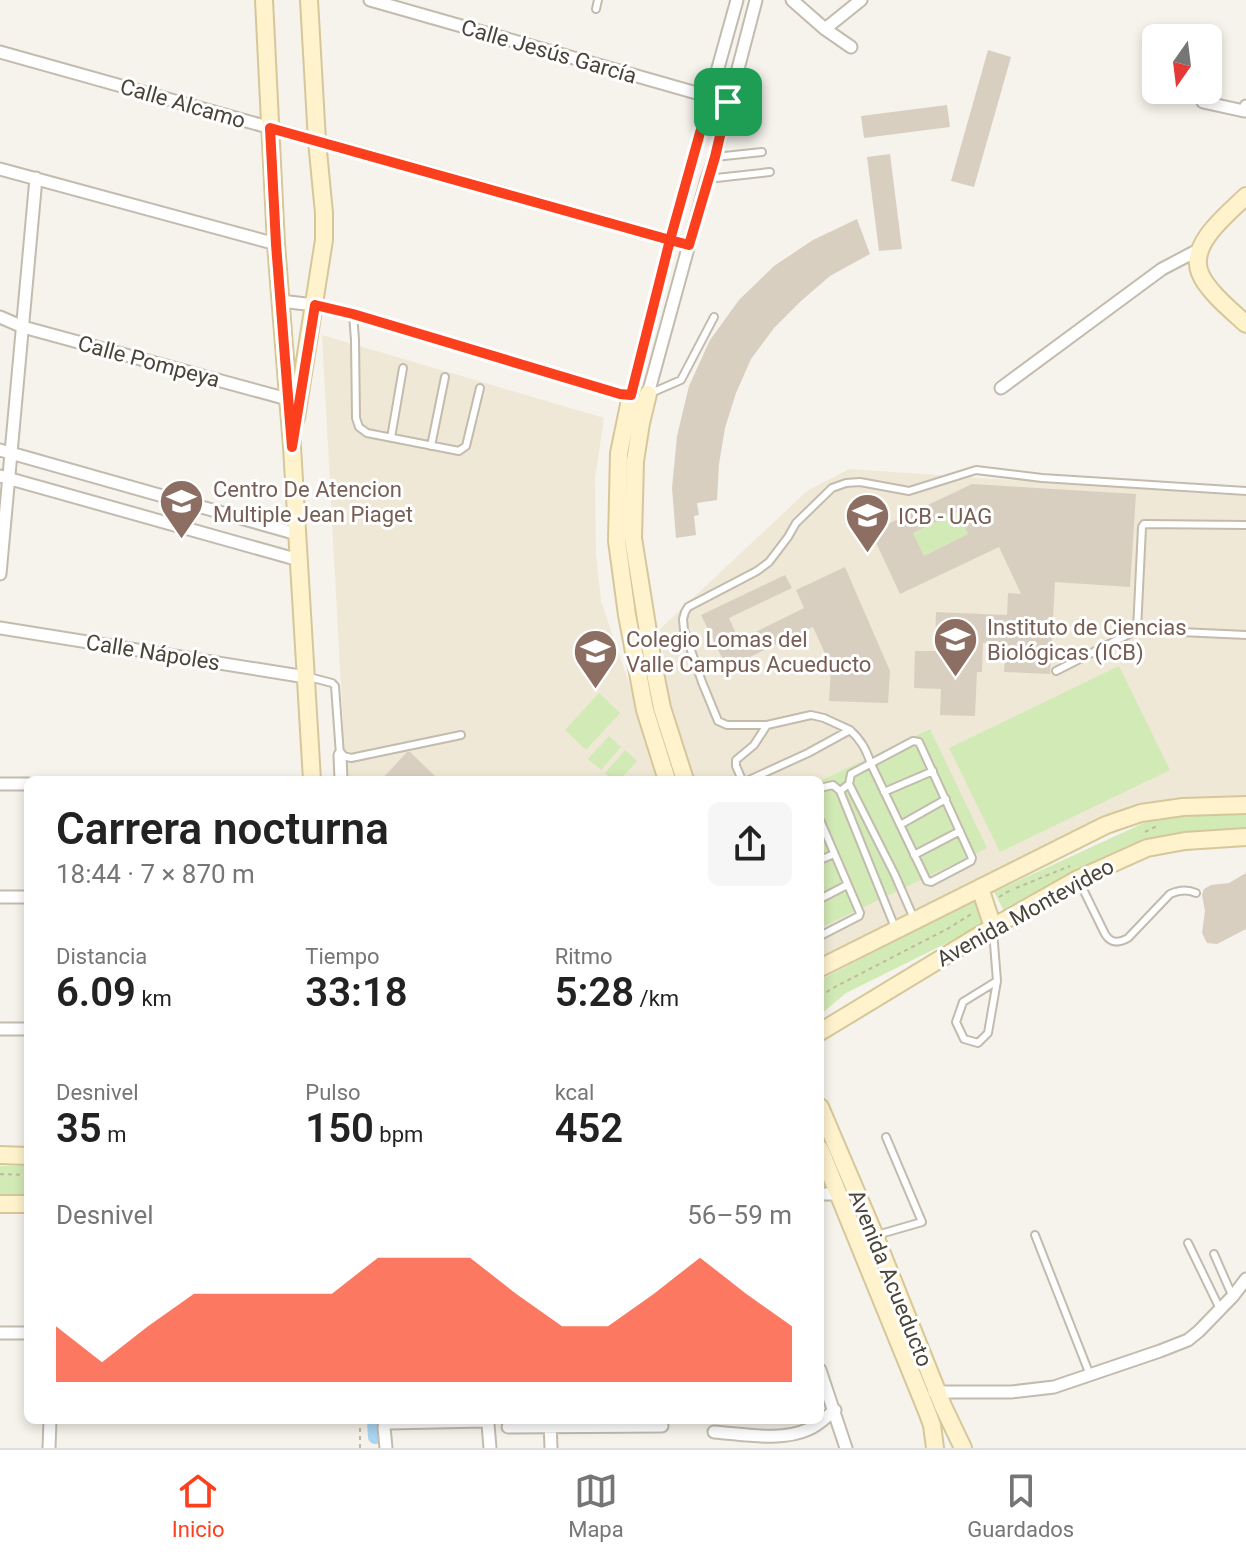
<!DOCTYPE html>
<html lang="es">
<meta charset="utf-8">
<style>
:root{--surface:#fff;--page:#f6f6f6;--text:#222;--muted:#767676;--line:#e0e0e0;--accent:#fc3f1d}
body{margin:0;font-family:Roboto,sans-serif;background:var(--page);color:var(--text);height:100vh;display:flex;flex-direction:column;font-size:30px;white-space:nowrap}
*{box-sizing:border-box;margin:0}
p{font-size:26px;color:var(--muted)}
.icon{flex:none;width:44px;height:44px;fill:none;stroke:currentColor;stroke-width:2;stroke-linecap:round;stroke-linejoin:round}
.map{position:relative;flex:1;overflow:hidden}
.drawer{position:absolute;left:24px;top:776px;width:800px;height:648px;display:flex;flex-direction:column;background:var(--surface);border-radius:12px;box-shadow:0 4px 12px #0003}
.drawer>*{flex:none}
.needle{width:52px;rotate:194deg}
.tools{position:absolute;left:1142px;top:24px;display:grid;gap:16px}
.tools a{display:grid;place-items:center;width:80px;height:80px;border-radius:12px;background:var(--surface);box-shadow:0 4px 12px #0003;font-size:40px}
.pin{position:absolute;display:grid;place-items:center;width:68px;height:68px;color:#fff;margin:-34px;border-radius:16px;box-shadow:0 4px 12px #0006}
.round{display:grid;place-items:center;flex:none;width:84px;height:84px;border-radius:12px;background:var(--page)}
.summary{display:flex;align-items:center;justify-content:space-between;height:136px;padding:0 32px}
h1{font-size:44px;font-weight:600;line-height:60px}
.figures{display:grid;grid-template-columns:repeat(3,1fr);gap:12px;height:136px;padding:8px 32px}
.figures div{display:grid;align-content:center}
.figures b{font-size:40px;font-weight:600}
.figures small{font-size:22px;font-weight:400}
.figures p{font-size:22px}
.chart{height:224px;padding:16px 32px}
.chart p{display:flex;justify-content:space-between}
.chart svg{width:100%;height:144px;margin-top:8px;fill:var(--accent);opacity:.7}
.menu{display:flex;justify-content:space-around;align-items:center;height:112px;border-top:2px solid var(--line);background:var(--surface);font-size:22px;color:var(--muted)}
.menu a{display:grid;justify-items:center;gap:4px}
.menu .selected{color:var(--accent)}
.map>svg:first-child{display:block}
.education{fill:#efe8d6}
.green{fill:#d2eab5}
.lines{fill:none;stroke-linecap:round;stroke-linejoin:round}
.canal{stroke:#a9d4f2;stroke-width:14}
.building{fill:#d8cfc1;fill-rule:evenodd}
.lane-casing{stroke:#c2bbae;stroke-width:10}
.street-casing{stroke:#c2bbae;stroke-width:15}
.secondary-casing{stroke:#d6c79b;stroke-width:20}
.path{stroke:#c4b79f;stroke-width:2;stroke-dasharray:4 4;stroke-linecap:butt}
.lane{stroke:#fff;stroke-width:6}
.street{stroke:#fff;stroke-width:11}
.secondary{stroke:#fff3cd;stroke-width:16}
.route-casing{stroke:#fff;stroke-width:16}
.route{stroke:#fc3f1d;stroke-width:10}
.labels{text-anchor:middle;stroke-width:6;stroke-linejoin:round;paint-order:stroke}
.street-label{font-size:22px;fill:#4b4439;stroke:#fff}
.education-label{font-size:22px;fill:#785e54;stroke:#fff;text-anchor:start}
</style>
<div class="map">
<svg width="1246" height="1448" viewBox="0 0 1246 1448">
<rect width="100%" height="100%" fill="#f6f3ec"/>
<path class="education" d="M322,335L604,418L595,478L596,553L601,601L662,780H346Z
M849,469L1246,496V796L1180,801L820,961V780H693L673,730L660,629L807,491Z"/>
<path class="green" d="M957,512L968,534L924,556L913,533Z
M1119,666L1170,770L1000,852L949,748Z
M599,693L620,713L586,750L565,730Z
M930,729L987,848L820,928V781Z
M609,736L621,747L601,770L588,759Z
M625,750L637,761L620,780H612L605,773Z
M1246,813V834L1191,836L1005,913L994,892L1148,821L1198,814Z
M979,898L987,923L846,993L820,1015V980Z
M0,1166H28V1200L0,1202Z"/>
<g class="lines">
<path class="canal" d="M374,1420L375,1437"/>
</g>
<path class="building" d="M988,50L1011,57L974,187L951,181Z
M947,105L950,127L864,138L861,116Z
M890,154L902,249L879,251L867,157Z
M857,219L870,254L830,276L801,301L774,328L751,359L736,393L725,428L719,464L717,500L697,503L699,515L694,516L696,535L676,538L672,488L677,436L689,386L710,340L739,300L774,266L813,240Z
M972,484L1136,494L1130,587L1055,582L1050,674L1004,672L1006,644L983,643L982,672H977L975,716L940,715L941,689L914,688L915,651H935L936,612L1007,615L1008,593L1021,594L999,547L900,594L871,532ZM957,512L968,534L924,556L913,533Z
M845,567L890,671L888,703L829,701L831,667L813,627L727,668L701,615L785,575L792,588L729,618L739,640L804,608L796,590Z
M407,752H410L439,780H381Z
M1246,873V929L1217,944L1207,943L1202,933L1205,911L1202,895L1204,889L1211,885L1229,883Z"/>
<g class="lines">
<defs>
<path id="lane" d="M596,9L598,0
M715,157L762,152
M707,179L770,172
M353,314L355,340L356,418L359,427L367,433L459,451L466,446L480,388
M651,393L681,380L714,317
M391,438L403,368
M431,446L445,377
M1246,525L1144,524L1142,527L1137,630L1246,635
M1056,671L1137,630
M309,677L332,683L335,686L340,755L351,758L461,735
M767,725H727L718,721L702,682L684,630L683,619L685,612L688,607L757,571L769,562L788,537L796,523L832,488L846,483L860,482L909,491L976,470L1042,478L1246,491
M742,780L736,766V760L754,745L767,725L811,715L824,718L850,730
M749,780L808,753L850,730C861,740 866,749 871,764L927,881L931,882L971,861L972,858L919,742L913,741L851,774L849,784L840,791
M849,784L895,875L915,921
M820,788L833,785L840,791L896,930
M884,792L933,771
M820,820L860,913L859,916L820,936
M900,825L946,799
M914,855L960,831
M820,860L834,854
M1078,879L1105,934C1111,944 1119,943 1128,938L1170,894C1179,890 1187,889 1196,893
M820,899L847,885
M993,931L997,981L988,1033L978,1043L964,1039L956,1022L963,1002L997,981
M877,1235L922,1222L886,1137
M1035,1235L1090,1375
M1188,1243L1220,1309
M1214,1254L1232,1295"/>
<path id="street" d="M370,0L728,102
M792,0L825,29L851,47
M825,29L861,0
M0,52L689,245
M1203,102L1244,111L1246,106
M0,169L276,244
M280,301L315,305L353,314L620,394L631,395L670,240L737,0
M0,317L23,327L291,400
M1001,388L1162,269L1200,249
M648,394L707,179L715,157L756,0
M0,450L297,534
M0,476L299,560
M0,574L36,178
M0,628L306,677
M340,755L341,780
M0,784H28
M0,897H28
M0,1029H28
M820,1194H838
M0,1333H28
M820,1370L846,1448
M934,1392H1011L1054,1387L1160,1351L1188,1340L1199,1331L1233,1296L1246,1279
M550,1421L551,1448
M508,1427L662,1426
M714,1432C744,1434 781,1442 809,1429C819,1425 827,1416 835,1410
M49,1448L50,1420
M386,1448L384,1427L388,1423L484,1421L488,1424L490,1448"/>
<path id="secondary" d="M264,0L276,244L292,447L312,780
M1246,196C1228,214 1188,244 1200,273C1207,291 1232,311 1246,324
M648,394L641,423L635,461L633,538L653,663L662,708L685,780
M631,395L619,453L617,541L627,615L645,710L667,780
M296,418L324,240V213L317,141L309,0
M980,888L993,927
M820,968L1106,825L1141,813L1183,807L1246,805
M820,1032L993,927L1078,879L1147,848L1185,841L1246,837
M820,1107L875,1236L943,1406L963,1448
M820,1149L926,1409L932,1425L935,1448
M0,1155L28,1156
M0,1204H28"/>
</defs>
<use href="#lane" class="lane-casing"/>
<use href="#street" class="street-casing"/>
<use href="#secondary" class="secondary-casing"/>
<path class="path" d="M1145,832L1157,826
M1016,888L1070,866
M999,897L1011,890
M820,997L831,989L949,928L973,913
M0,1174L28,1175
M360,1420V1448"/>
<use href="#lane" class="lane"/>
<use href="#street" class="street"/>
<use href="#secondary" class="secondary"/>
</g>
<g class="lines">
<defs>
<path id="route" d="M728,102L710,97L670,240L270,128L276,244L292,447L315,305L353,314L620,394L631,395L670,240L689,245L715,157L728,102"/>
</defs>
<use href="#route" class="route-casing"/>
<use href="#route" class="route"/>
</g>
<defs>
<symbol id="school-pin" viewBox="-11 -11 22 30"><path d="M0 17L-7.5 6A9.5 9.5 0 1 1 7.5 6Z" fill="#8d6e63" stroke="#fff"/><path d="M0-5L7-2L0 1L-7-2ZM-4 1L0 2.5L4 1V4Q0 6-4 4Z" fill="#fff"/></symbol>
<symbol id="university-pin" viewBox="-11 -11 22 30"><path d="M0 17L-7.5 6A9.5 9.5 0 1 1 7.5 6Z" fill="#8d6e63" stroke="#fff"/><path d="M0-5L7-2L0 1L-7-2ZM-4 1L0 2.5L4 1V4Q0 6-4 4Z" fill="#fff"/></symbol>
</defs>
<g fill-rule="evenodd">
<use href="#school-pin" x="156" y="476" width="51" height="69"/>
<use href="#university-pin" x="842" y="490" width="51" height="69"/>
<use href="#university-pin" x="930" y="614" width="51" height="69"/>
<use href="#school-pin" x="570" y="626" width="51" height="69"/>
</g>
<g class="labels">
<g class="street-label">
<text transform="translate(549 51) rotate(16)" y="8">Calle Jesús García</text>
<text transform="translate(183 103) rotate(16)" y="8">Calle Alcamo</text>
<text transform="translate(149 361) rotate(15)" y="8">Calle Pompeya</text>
<text transform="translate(153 652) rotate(9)" y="8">Calle Nápoles</text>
<text transform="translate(1025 912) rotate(-29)" y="8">Avenida Montevideo</text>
<text transform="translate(891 1278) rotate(68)" y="8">Avenida Acueducto</text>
</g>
<g class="education-label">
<text x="213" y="497">Centro De Atencion<tspan x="213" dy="25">Multiple Jean Piaget</tspan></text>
<text x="898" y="524">ICB - UAG</text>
<text x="987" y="635">Instituto de Ciencias<tspan x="987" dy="25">Biológicas (ICB)</tspan></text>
<text x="626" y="647">Colegio Lomas del<tspan x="626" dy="25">Valle Campus Acueducto</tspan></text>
</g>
</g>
</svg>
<div class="tools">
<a><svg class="needle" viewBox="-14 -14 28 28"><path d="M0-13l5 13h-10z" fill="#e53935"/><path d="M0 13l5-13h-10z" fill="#767676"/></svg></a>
</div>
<div class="pin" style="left:728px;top:102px;background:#1e9e55"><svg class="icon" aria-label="arrive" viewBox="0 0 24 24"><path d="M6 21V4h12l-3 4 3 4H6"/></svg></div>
<section class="drawer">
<div class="summary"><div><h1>Carrera nocturna</h1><p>18:44 · 7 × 870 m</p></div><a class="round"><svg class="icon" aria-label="share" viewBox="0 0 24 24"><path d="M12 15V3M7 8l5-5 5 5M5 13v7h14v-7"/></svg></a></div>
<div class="figures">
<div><p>Distancia</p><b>6.09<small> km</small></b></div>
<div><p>Tiempo</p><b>33:18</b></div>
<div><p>Ritmo</p><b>5:28<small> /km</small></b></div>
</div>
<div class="figures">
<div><p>Desnivel</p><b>35<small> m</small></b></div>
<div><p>Pulso</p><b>150<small> bpm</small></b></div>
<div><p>kcal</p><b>452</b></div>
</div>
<div class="chart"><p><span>Desnivel</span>56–59 m</p>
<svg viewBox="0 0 160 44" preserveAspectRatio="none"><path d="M0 44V27L10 38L20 27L30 17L40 17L50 17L60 17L70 6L80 6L90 6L100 17L110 27L120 27L130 17L140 6L150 17L160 27V44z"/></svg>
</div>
</section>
</div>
<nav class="menu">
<a class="selected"><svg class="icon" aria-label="home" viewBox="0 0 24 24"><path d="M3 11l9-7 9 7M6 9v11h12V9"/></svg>Inicio</a>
<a><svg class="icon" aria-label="map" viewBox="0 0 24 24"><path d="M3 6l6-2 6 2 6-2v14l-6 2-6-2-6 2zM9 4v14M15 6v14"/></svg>Mapa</a>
<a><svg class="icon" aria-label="saved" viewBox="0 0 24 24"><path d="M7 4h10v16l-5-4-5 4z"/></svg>Guardados</a>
</nav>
